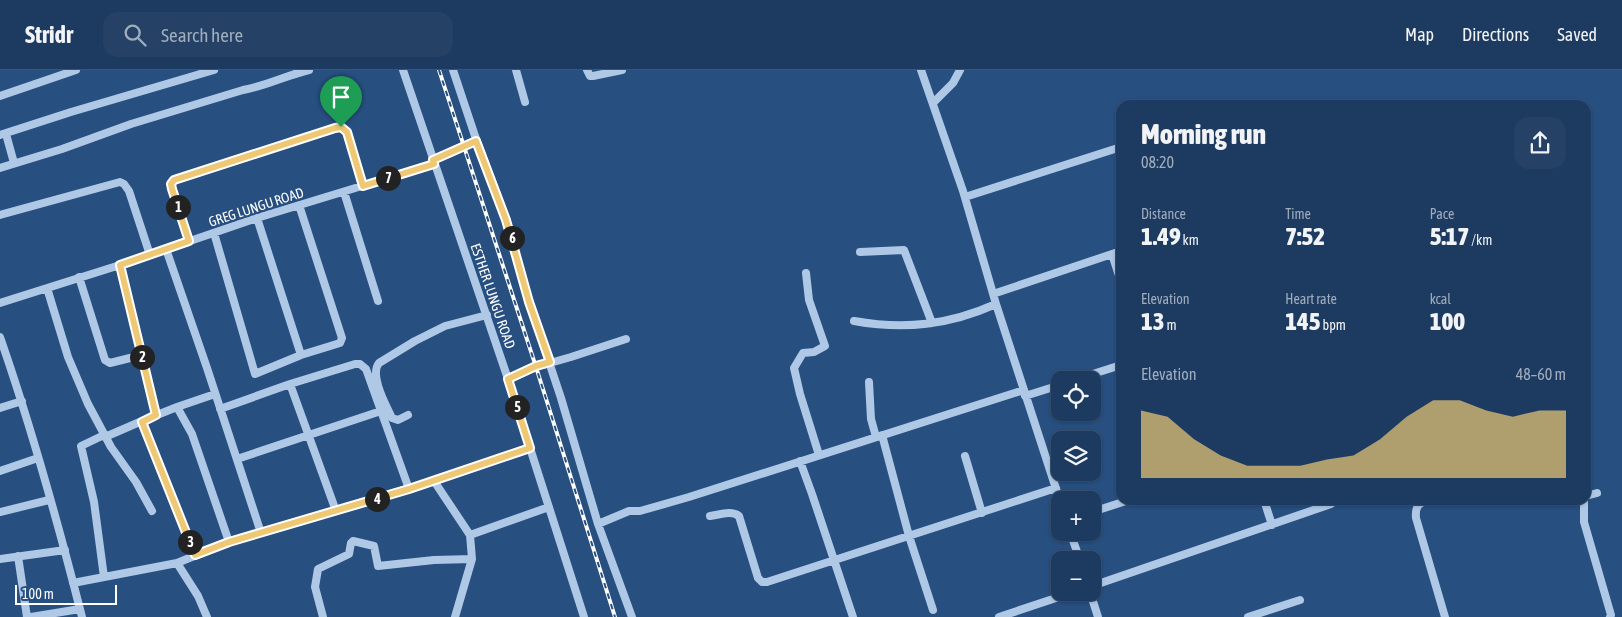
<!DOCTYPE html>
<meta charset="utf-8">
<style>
:root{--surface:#1d3b60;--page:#254266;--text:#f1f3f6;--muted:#a0adbd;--line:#3b5575;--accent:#eec874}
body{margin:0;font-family:"Asap Condensed",sans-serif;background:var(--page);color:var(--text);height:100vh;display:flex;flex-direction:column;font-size:19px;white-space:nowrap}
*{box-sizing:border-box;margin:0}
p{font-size:16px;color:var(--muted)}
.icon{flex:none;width:28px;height:28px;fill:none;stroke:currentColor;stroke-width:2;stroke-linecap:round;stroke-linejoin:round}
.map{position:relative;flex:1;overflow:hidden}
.sheet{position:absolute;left:1116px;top:30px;width:475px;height:405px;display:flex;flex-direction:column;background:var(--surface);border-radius:15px;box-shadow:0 1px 4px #0004,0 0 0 1px var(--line)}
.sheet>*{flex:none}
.controls{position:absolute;left:1051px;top:301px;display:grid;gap:10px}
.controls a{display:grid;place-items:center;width:50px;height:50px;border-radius:10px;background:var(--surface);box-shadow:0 1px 4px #0004,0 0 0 1px var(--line);font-size:25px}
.scale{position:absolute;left:15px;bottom:12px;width:102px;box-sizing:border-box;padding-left:5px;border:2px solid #fff;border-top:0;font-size:14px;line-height:18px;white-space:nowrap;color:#fff;-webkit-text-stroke:4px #274f80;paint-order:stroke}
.pin{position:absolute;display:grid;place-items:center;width:42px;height:42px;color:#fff;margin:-51px -21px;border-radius:50% 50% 50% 0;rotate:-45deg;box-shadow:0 0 5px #0007}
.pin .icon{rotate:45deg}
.km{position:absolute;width:25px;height:25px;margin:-12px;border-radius:50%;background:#222;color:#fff;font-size:14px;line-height:25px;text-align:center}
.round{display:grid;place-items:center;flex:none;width:52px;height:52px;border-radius:15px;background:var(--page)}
.headline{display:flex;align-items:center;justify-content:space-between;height:85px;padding:0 25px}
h1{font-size:28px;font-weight:800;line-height:38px}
.figures{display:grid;grid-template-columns:repeat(3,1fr);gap:8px;height:85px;padding:5px 25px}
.figures div{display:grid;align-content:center}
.figures b{font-size:25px;font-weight:800}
.figures small{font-size:14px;font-weight:400}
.figures p{font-size:14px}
.chart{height:140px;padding:10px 25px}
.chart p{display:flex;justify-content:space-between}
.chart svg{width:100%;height:90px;margin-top:5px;fill:var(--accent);opacity:.7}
header{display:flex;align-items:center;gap:30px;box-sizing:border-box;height:70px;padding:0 25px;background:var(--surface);border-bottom:1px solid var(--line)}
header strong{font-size:24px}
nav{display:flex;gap:28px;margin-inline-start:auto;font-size:18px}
.search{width:350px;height:45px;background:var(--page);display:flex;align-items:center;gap:12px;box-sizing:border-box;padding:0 18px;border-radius:15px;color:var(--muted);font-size:19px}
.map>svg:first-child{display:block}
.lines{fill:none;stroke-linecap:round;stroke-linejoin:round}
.minor{stroke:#aec8e6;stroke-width:8}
.rail-casing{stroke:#fff;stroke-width:4}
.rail{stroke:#274f80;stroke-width:2;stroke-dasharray:5.5;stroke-linecap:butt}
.route-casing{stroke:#fff;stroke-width:10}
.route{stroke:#eec874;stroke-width:6}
.labels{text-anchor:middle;stroke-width:4;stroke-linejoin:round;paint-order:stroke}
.street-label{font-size:14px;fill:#fff;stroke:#274f80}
</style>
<header>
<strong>Stridr</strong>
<div class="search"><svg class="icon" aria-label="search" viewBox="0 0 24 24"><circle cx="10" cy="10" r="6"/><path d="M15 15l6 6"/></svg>Search here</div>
<nav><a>Map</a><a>Directions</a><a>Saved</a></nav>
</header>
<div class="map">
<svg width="1622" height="547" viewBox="0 0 1622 547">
<rect width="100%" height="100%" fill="#274f80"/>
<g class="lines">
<path class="minor" d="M403,0L508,309L584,547
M453,0L475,66L506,149L529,232L561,328L598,454L632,547
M516,0L525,32
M587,0L590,6H593L622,0
M921,0L963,121L996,234L1060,431
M0,26L76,0
M933,33L953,13L960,0
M6,64L14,93
M0,65L71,42L214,0
M433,90L476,71
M0,98L62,79L131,54L243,20C266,16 287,5 309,0
M344,122L378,231
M965,127L1121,77
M0,145L120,112L124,114L129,121L150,185
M257,148L301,285
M214,163L255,304L301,285L340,273L342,268L299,135
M189,171L172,119L171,114L174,110L335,58L341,57L347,62L363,116
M166,179L207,298L261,463
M860,182L904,180L932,253
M1112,184L1121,212
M120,195L156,345
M806,203L809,230L825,276L814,282L803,283L794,298L800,324L819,385
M79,207L105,290L110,293L142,285
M47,218L68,287L88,334L111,377L136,412L152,441
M993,224L1121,181
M0,233L120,195L257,148L434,94
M854,251C905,260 949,255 996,234
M0,267C32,359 58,453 82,547
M508,309L536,297L571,287L626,269
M1074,310L1121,295
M869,312L871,349L876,367
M290,314L336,441
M1025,326L1060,315
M177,337L215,324
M0,338L22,331
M220,339L290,314L355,294H360L366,299L409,419
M408,345L398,350L392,348C386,335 369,305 379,293L415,271L445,256L487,245
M104,365L81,376L94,432L104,507
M882,365L909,466L933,540
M105,367L142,351
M965,386L982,443
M237,389L381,341
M800,391L812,424L853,547
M0,401L38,388
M434,411L470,465L472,489L455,547
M1586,426L1597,423
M1264,430L1272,455
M1429,430C1418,433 1415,437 1416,448L1445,547
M1584,430V452L1611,545L1610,547
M0,442L49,430
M1092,442L1129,430
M710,446C719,445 731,440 739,446L758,508L762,512H767L1056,418
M598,454L629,441H640L689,427L1024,320
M1070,462L1080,490
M470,465L549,437
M195,485L142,351L177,337L192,364L229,472
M18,486L27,547
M0,489L65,480
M177,493L198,526L207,547
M73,513L177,493L229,472L409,419L530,378
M1092,516L1331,434
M1090,522L1098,547
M31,547L80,539
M323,547L315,517L318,499L349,484L351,473L353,471L374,476L378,496L434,490L472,489
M999,547L1074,522
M1248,547L1300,530"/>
<defs>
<path id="rail" d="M439,0L536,297L615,547"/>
</defs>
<use href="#rail" class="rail-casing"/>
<use href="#rail" class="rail"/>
</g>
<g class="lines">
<defs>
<path id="route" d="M341,57L347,62L363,116L434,94L433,90L476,71L506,150L529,232L550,292L536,296L508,309L530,378L409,419L229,472L195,485L142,352L156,345L120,195L189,171L172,119L171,114L174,110L335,58Z"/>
</defs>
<use href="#route" class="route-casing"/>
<use href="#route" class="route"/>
</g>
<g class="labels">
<g class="street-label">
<text transform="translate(256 137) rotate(-18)" y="5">GREG LUNGU ROAD</text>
<text transform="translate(493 226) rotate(71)" y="5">ESTHER LUNGU ROAD</text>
</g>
</g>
</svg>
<div class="controls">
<a><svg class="icon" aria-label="locate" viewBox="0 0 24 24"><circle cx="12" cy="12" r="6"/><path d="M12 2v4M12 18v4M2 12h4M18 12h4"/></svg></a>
<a><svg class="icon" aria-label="layers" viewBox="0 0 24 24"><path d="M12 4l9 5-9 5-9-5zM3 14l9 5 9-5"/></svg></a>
<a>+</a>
<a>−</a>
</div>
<div class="scale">100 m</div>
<div class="pin" style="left:341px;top:57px;background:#1e9e55"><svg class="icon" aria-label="arrive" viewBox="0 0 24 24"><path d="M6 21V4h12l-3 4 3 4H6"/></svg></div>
<b class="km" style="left:178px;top:137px">1</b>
<b class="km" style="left:142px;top:287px">2</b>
<b class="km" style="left:190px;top:472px">3</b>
<b class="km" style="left:377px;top:429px">4</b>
<b class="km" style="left:517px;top:337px">5</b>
<b class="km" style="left:512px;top:168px">6</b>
<b class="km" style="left:388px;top:108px">7</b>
<section class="sheet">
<div class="headline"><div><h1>Morning run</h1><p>08:20</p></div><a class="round"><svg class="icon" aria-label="share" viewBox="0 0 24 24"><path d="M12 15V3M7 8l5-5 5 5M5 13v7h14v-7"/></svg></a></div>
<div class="figures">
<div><p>Distance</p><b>1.49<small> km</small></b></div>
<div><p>Time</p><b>7:52</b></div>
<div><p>Pace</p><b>5:17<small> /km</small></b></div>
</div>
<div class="figures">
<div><p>Elevation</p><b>13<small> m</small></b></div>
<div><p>Heart rate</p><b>145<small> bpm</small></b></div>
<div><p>kcal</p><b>100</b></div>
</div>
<div class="chart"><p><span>Elevation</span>48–60 m</p>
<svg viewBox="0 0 160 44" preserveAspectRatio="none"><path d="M0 44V11L10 14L20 25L30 33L40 38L50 38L60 38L70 35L80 33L90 25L100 14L110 6L120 6L130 11L140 14L150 11L160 11V44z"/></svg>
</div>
</section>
</div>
